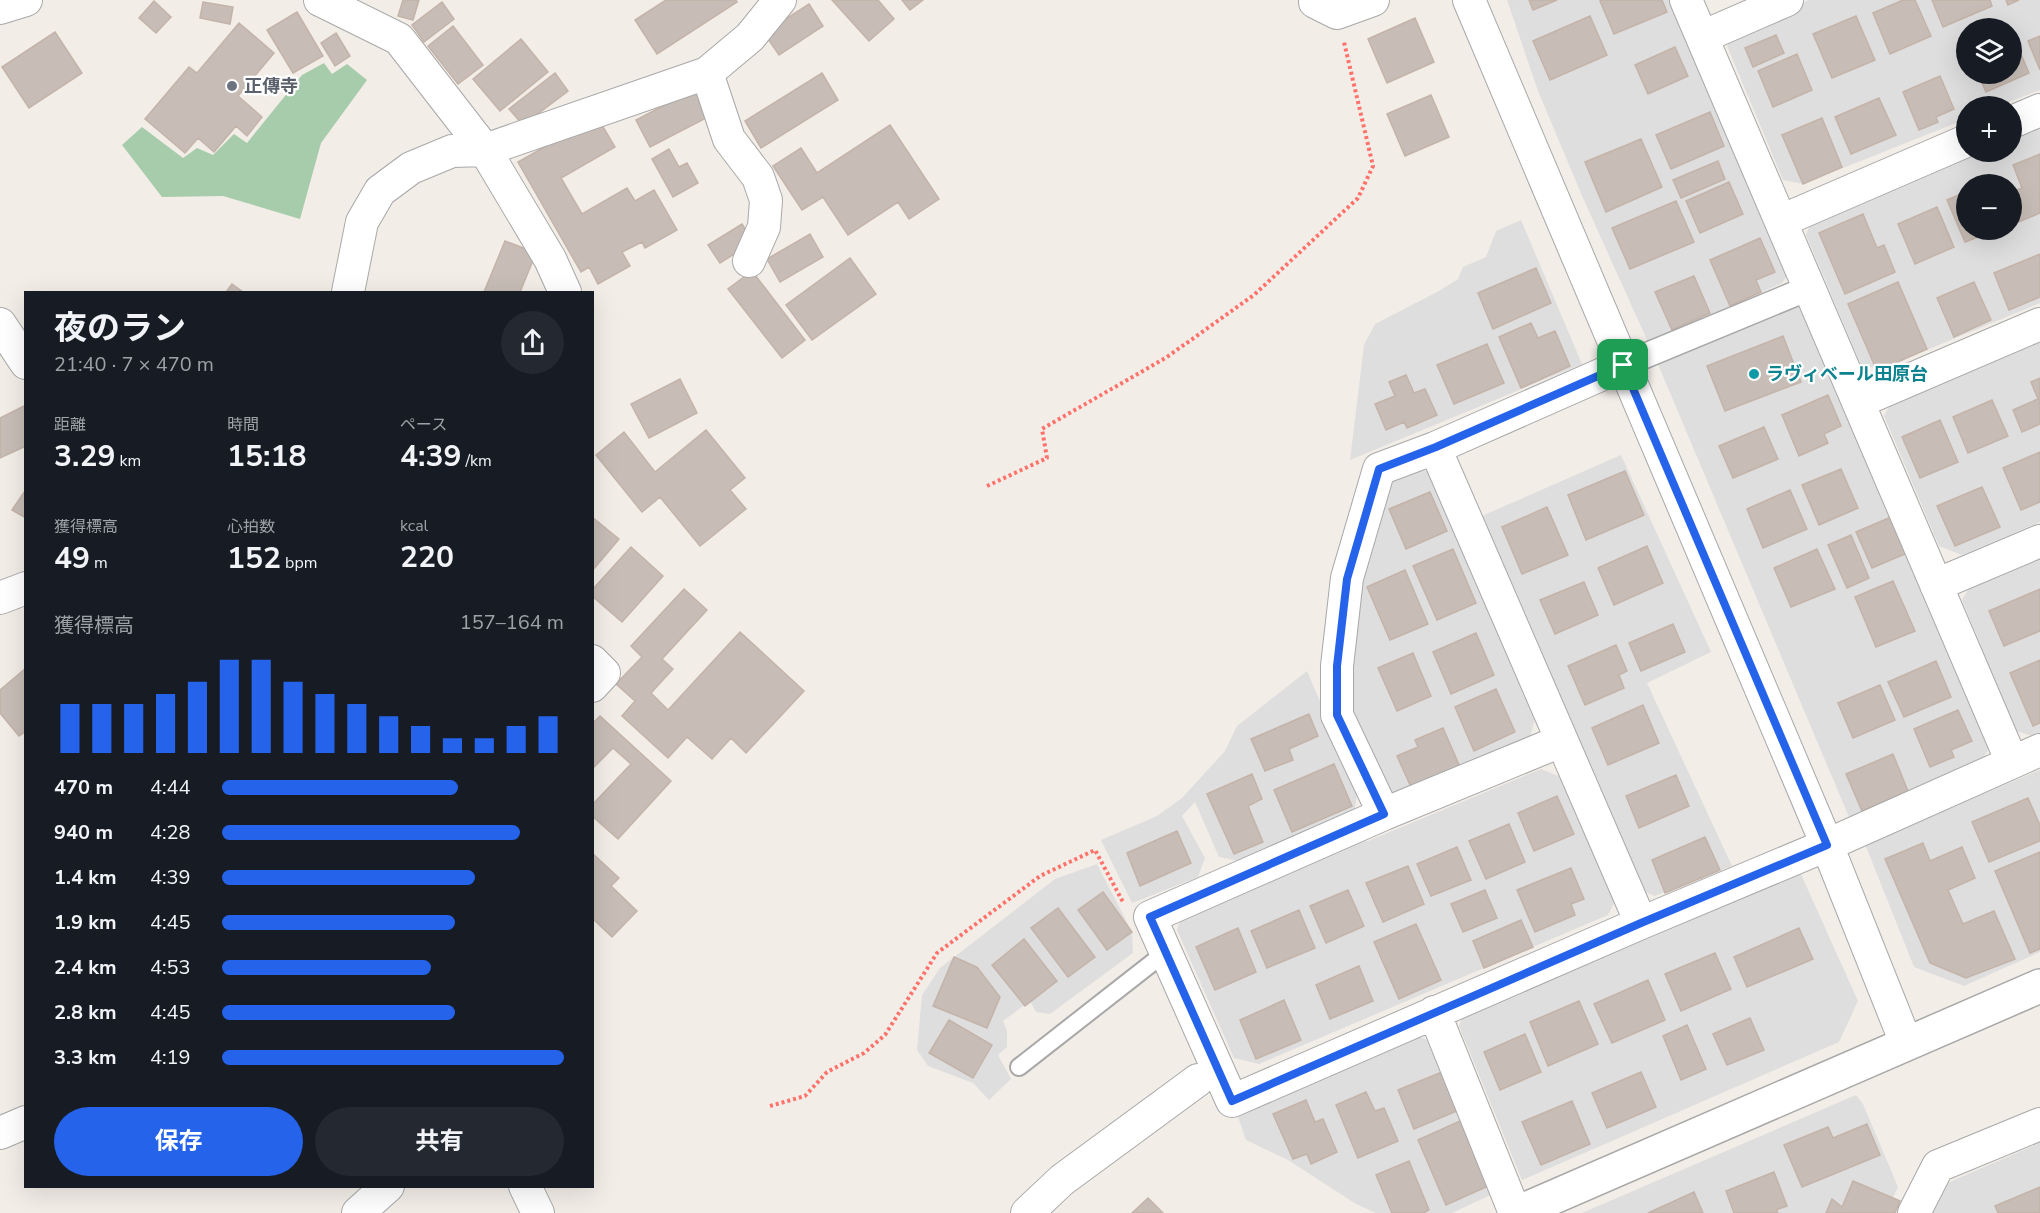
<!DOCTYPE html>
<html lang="ja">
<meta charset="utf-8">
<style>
:root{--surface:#171b24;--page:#242831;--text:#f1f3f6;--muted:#9ea1a6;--accent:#2563eb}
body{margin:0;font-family:"Nunito Sans","Noto Sans JP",sans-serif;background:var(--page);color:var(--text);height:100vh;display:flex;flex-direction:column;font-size:22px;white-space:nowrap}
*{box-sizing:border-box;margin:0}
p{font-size:20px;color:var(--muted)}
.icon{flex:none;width:33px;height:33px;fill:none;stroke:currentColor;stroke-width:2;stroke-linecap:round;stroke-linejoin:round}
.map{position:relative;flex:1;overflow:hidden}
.panel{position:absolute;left:24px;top:291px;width:570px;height:897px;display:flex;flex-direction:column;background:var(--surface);border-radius:0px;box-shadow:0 6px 24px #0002}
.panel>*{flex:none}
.buttons{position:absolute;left:1956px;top:18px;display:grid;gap:12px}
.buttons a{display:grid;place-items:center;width:66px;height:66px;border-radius:50%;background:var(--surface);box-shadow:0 6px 24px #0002;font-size:30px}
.pin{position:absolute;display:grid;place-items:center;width:51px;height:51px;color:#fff;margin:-26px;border-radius:12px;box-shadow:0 3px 9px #0006}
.round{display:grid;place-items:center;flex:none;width:63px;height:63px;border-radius:32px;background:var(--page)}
.summary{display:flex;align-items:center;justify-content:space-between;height:102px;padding:0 30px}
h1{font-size:33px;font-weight:700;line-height:45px}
.figures{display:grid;grid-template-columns:repeat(3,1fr);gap:9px;height:102px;padding:6px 30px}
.figures div{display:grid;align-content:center}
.figures b{font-size:30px;font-weight:700}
.figures small{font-size:16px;font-weight:400}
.figures p{font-size:16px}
.chart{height:168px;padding:12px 30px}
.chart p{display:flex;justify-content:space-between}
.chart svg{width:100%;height:108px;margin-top:6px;stroke:var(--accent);stroke-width:6}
.action{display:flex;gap:12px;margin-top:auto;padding:12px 30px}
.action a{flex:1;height:69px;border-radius:36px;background:var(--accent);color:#fff;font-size:24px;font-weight:700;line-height:69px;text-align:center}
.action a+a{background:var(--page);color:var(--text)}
ul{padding:0 30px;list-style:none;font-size:20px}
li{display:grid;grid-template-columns:96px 72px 1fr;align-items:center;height:45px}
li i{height:15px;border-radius:8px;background:var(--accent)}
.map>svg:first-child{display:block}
.residential{fill:#dfdede;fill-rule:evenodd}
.cemetery{fill:#a7ccab}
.building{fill:#c7bdb6;stroke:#c4b3a8;stroke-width:1.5}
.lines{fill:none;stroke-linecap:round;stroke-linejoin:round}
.service-casing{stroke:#a8a8a8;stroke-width:20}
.pedestrian-casing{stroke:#a8a8a8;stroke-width:27}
.minor-casing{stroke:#a8a8a8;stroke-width:34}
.tertiary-casing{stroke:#a8a8a8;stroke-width:36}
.path{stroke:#ff726b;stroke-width:4;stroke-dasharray:3 3;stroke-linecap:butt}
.service{stroke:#fff;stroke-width:16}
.pedestrian{stroke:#fff;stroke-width:24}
.minor{stroke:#fff;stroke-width:32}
.tertiary{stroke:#fff;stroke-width:33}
.route-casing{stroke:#fff;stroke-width:12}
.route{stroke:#2563eb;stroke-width:8}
.worship-dot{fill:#6b7280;stroke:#fff;stroke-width:2}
.culture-dot{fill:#0f9aa8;stroke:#fff;stroke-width:2}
.labels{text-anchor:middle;stroke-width:4.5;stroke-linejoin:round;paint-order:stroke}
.worship-label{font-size:18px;font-weight:bold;fill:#5b616d;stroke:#fff;text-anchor:start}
.culture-label{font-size:18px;font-weight:bold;fill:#0d838f;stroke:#fff;text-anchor:start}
</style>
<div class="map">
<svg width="2040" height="1213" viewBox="0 0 2040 1213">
<rect width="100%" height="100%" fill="#f2ede7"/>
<path class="residential" d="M1507,0H1675L1792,269L1782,283L1648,342L1583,198L1538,91Z
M1809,0H2040V90L1998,106H1966V119L1803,184L1783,180L1727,46L1735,29ZM1966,28H2012V74H1966Z
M2040,119V303L1881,369L1861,365L1806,235L1814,215L1966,152H2012V131ZM1966,184H2012V230H1966Z
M1521,220L1582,364L1350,460L1364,345L1375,324L1439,291L1458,279L1463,267L1486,257L1496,231Z
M1788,305L1806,306L1991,745L1982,761L1849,817L1657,362Z
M2040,338V522L1962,555L1939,546L1884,416L1893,399Z
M1621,455L1711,652L1647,683L1732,866L1655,896L1640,890L1482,516Z
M1418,470L1430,471L1535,719L1530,737L1399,795L1388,791L1345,694L1361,576L1388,481Z
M2040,551V735L2036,737L2016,731L1962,600L1975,578Z
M1307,671L1358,790L1354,813L1239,861L1219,857L1195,802L1182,816L1205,858L1198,877L1132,903L1101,840L1157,816L1182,798L1225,751L1237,726Z
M1541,769L1561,777L1614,903L1608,915L1259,1064L1234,1058L1177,930L1181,917L1358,842L1368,841Z
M2040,770V952L1964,986L1914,967L1865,844Z
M1097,864L1132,932L1133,953L1050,1014L1036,1012L1030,1001L1003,1021L1007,1031V1047L998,1055L1011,1079L989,1100L973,1083L928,1066L917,1050L922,995L940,968L1055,879Z
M1800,872L1858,1001L1839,1042L1522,1180L1459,1026L1464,1013Z
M1416,1035L1427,1040L1495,1193L1452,1213H1376L1356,1204L1288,1160L1246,1140L1235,1108Z
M1856,1095L1863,1104L1898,1187L1886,1213H1582Z
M2040,1143V1213H1921L1937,1189L1954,1180Z"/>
<path class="cemetery" d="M324,63L332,74L347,64L367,80L321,143L300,219L223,196L162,197L122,145L142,127L183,158L197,148L213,155L234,134L247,143L302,75Z"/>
<path class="building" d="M403,0H419L413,20L398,16Z
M666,0H736L737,2L657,54L635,20Z
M832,0H878L894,19L869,41Z
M902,0H923L910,10Z
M1529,0H1557L1533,10Z
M1603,0H1662L1667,12L1614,34L1600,1Z
M1903,0H1915L1931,36L1890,54L1873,13Z
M1932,0H1990L1992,6L1943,27Z
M2006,0H2019L2008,5Z
M154,1L171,17L156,33L139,18Z
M203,2L233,7L230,24L200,18Z
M442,2L454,19L424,42L412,25Z
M809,4L823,26L779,55L764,33Z
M297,12L323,56L293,73L267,30Z
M1590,16L1607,55L1550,80L1533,41Z
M1856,16L1875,60L1832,78L1813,34Z
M1415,18L1434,62L1387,83L1368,39Z
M239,23L274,53L238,96L262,117L247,136L236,126L214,152L198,138L185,153L145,119L189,67L197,73Z
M453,26L483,65L458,84L428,46Z
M55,32L82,73L29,108L2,67Z
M336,33L350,56L335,66L321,43Z
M1776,35L1784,53L1753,67L1745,48Z
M2040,36V70L2028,41Z
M2014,38L2029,73L1986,92L1978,74H2012V39Z
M521,39L548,72L500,111L473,79Z
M1675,47L1688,76L1648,94L1635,65Z
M1797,54L1812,90L1773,107L1758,71Z
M555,73L568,91L523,125L509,109Z
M822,73L838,100L761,148L745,121Z
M1940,76L1954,109L1936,117L1938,122L1919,130L1903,92Z
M697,88L712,115L650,147L636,120Z
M1431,95L1449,137L1405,156L1387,114Z
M1879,98L1896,135L1851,154L1835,117Z
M1710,112L1724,146L1671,169L1656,135Z
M597,117L615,147L561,178L582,214L627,188L635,201L654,190L677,230L645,248L642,242L622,252L630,266L598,284L589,267L581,272L518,162Z
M1822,118L1842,167L1803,184L1782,135Z
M890,125L939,199L909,219L898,202L848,235L823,197L802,210L773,166L801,148L817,173Z
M1641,139L1662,187L1606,212L1585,162Z
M669,149L679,167L687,163L698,183L673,197L652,159Z
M2040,154V213L2016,223L2012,213V192L2022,188L2013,165Z
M1718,161L1725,179L1681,198L1673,180Z
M1729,182L1743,214L1700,233L1686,201Z
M1966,192V230H1996L1965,242L1947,200Z
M1676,201L1694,242L1630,269L1612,228Z
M1937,207L1954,247L1915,264L1898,224Z
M1863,214L1877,248L1884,245L1895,272L1845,294L1819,233Z
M742,224L753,242L720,263L708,245Z
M810,234L823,257L780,282L767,259Z
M1760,238L1775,272L1756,280L1761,292L1730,306L1710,260Z
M505,241L536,253L520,292H484Z
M2040,254V297L2009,310L1994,273Z
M850,258L876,294L812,340L786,305Z
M1536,268L1551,303L1493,329L1478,293Z
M752,271L805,340L782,358L728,289Z
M1694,276L1710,313L1672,330L1655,292Z
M1898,282L1927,349L1877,371L1848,304Z
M1974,282L1991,320L1954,337L1937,298Z
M232,284L243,292H226Z
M1531,323L1538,338L1555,331L1570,366L1521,388L1499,337Z
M1783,336L1801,382L1725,411L1707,366Z
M1487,344L1504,383L1454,404L1437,365Z
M1406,375L1414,393L1425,389L1437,415L1407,428L1404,422L1386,430L1375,404L1395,396L1389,382Z
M2040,378V424L2022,432L2013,410L2038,399L2031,382Z
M680,379L697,413L649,438L631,404Z
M1828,395L1841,426L1824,434L1828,443L1799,456L1782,415Z
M1992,400L2008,436L1968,453L1953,417Z
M26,405V446L0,458V418Z
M1940,420L1958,462L1920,478L1902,437Z
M1764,427L1778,459L1733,478L1719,446Z
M706,430L745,478L730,490L746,509L700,546L660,497L642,512L596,455L624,432L655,472Z
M2040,452V502L2021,510L2003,468Z
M1841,469L1858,508L1819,525L1802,485Z
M1625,471L1644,515L1586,540L1568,495Z
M1982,487L2000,527L1955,546L1937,506Z
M1790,490L1807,529L1763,548L1747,509Z
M25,491L26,492V518L12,510Z
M1430,492L1447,531L1406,549L1389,509Z
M1547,507L1568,555L1522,574L1502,527Z
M592,517L619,539L592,571Z
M1891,517L1907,553L1872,568L1856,532Z
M1851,535L1869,578L1847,588L1828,545Z
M1647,546L1663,583L1614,605L1598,568Z
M631,547L663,576L622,622L592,596V590Z
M1453,549L1476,603L1437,620L1413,566Z
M1817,549L1835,589L1791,607L1774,568Z
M1405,570L1428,624L1390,640L1367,587Z
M1893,581L1915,631L1876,647L1855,597Z
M1584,582L1598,615L1555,634L1540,600Z
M684,589L707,610L662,659L673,669L651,693L668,710L740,632L804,691L746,753L731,738L712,759L687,737L668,758L622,716L635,701L616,684L642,657L631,646Z
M2040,589V631L2004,646L1989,611Z
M1673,624L1685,652L1641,671L1629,643Z
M1476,633L1494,675L1451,694L1433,652Z
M1616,645L1627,671L1619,675L1624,688L1585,705L1568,666Z
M1413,653L1431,696L1397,711L1378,668Z
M2040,660V723L2033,726L2010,673Z
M1936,661L1951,697L1904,717L1888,682Z
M26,668V731L19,736L0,713V690Z
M1880,685L1895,720L1853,738L1838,703Z
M1496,689L1515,732L1474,751L1455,707Z
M1643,705L1659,743L1608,765L1592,728Z
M1958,710L1972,741L1951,750L1954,757L1930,767L1914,729Z
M1309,714L1318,736L1289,749L1293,760L1265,771L1251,739Z
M600,716L671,781L618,839L592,816V805L631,764L613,748L592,769V724Z
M1443,728L1460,767L1411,787L1397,756L1418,747L1415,740Z
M1893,754L1908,791L1862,811L1846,774Z
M1334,764L1352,806L1292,832L1274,790Z
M1252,774L1262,799L1248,806L1263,842L1234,854L1207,794Z
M1676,775L1689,806L1639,828L1626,796Z
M1557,796L1574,834L1534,851L1518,813Z
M2028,798L2040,825V841L1989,862L1972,822Z
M1509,824L1525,862L1486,879L1469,841Z
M1177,831L1191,863L1140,886L1127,853Z
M1705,837L1720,870L1665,893L1652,860Z
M1923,843L1930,861L1962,847L1975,878L1948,890L1963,924L1994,911L2015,959L1966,978L1930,963L1885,859Z
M1457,847L1471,880L1431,896L1417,864Z
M2040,852V949L2030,953L1995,871Z
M592,853L619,878L611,886L637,911L612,937L592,918Z
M1408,866L1424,904L1383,922L1366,883Z
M1571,868L1584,899L1571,904L1575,915L1535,932L1517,890Z
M1348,890L1364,926L1326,943L1310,906Z
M1485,890L1497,918L1463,932L1451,904Z
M1103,892L1132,932L1107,950L1078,910Z
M1058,908L1095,957L1068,977L1031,928Z
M1299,910L1315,948L1267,968L1251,931Z
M1521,920L1533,947L1484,968L1473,941Z
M1416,924L1441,980L1399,999L1374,942Z
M1238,928L1256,972L1215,990L1196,947Z
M1799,928L1813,959L1747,987L1734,957Z
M1024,939L1057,981L1025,1006L992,965Z
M1715,953L1731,989L1681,1011L1665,974Z
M954,957L977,967L1000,997L987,1028L933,1006Z
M1359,966L1373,1001L1330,1019L1316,985Z
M1648,980L1665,1020L1612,1043L1594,1004Z
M1284,1000L1301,1040L1256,1059L1240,1020Z
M1579,1001L1598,1044L1548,1066L1530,1022Z
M1750,1018L1764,1050L1727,1065L1713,1034Z
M949,1020L992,1045L973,1078L929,1053Z
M1687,1025L1706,1069L1681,1080L1663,1036Z
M1525,1034L1541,1072L1500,1090L1484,1052Z
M1442,1072L1459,1110L1414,1129L1398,1090Z
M1641,1072L1656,1107L1607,1128L1592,1093Z
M1366,1092L1375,1111L1384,1108L1398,1141L1358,1158L1336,1105Z
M1306,1100L1315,1122L1323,1119L1337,1152L1311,1164L1307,1154L1293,1159L1273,1114Z
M1572,1101L1590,1144L1541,1165L1522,1122Z
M1460,1121L1488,1186L1446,1205L1418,1140Z
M1867,1124L1880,1155L1802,1187L1784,1145L1828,1127L1833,1138Z
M1409,1161L1429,1210L1423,1213H1392L1376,1175Z
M1774,1172L1787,1206L1776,1210L1778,1213H1734L1726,1191Z
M1853,1181L1900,1201L1895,1213H1826L1832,1199L1842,1207Z
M2040,1187V1213H1998L1995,1206Z
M1694,1192L1703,1213H1648Z
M1148,1198L1163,1213H1132Z"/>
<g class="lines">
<defs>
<path id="service" d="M1019,1067L1166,952"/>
<path id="pedestrian" d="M1623,365L1809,288"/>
<path id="minor" d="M320,0L399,39L485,150L550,259L565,292
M1315,0V2L1337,13L1373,0
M1469,0L1827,845L1906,1043
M1686,0L2012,762
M0,8L26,0
M1702,37L1787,0
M707,73L729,139L758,177L766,200L764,227L749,261
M2012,122L2040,110
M1781,221L1966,141
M348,292L362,222L380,191L411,168L452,151L485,150L707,73L750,37L780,0
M0,324L26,363
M1858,402L2040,324
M1435,448L1641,923
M1936,585L2040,541
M0,598L26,588
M592,661L604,673L592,686
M1561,741L1384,814L1150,917L1232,1101L1641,923L1827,845L2040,750
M1384,814L1337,715V666L1347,578L1379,469L1435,448L1623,365
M1434,1012L1515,1213
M0,1133L26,1122
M525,1186L538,1213
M358,1213L388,1186
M1027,1213L1062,1180L1198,1080
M1914,1213L1938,1166L2040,1124"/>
<path id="tertiary" d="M1517,1213L2040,986"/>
</defs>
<use href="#service" class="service-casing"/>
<use href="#pedestrian" class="pedestrian-casing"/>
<use href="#minor" class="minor-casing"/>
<use href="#tertiary" class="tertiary-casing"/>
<path class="path" d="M987,486L1047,458L1042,429L1167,357L1254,295L1358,198L1373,166L1344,42
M770,1106L805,1096L827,1072L864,1053L885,1035L937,953L1040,876L1095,850L1123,902"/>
<use href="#service" class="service"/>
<use href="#pedestrian" class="pedestrian"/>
<use href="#minor" class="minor"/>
<use href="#tertiary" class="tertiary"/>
</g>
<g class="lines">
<defs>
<path id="route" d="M1623,365L1827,845L1641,923L1232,1101L1150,917L1384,814L1337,715V666L1347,579L1379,469L1436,447Z"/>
</defs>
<use href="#route" class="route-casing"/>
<use href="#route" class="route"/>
</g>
<circle class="worship-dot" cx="232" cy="86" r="6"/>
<circle class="culture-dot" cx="1754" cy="374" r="6"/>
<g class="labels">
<g class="worship-label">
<text x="244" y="92">正傳寺</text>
</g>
<g class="culture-label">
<text x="1766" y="380">ラヴィベール田原台</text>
</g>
</g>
</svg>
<div class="buttons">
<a><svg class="icon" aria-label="layers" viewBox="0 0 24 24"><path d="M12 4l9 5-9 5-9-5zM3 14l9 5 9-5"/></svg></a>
<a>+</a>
<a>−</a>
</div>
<div class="pin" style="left:1623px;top:365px;background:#1e9e55"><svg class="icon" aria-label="arrive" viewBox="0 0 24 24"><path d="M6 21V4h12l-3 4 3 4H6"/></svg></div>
<section class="panel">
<div class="summary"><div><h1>夜のラン</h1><p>21:40 · 7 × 470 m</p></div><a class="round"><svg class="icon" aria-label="share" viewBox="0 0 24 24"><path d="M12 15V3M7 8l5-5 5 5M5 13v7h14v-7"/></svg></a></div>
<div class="figures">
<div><p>距離</p><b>3.29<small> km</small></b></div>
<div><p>時間</p><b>15:18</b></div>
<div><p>ペース</p><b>4:39<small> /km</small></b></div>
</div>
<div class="figures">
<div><p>獲得標高</p><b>49<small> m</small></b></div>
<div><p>心拍数</p><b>152<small> bpm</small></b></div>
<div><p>kcal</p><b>220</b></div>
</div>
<div class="chart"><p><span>獲得標高</span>157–164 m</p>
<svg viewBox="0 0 160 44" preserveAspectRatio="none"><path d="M5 44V24M15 44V24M25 44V24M35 44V20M45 44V15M55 44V6M65 44V6M75 44V15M85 44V20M95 44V24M105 44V29M115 44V33M125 44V38M135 44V38M145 44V33M155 44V29"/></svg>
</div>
<ul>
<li><b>470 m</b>4:44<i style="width:69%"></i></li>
<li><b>940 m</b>4:28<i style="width:87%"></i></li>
<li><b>1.4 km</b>4:39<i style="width:74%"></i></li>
<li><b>1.9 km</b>4:45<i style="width:68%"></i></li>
<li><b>2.4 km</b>4:53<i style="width:61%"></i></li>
<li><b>2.8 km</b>4:45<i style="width:68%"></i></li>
<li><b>3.3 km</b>4:19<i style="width:100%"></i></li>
</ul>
<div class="action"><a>保存</a><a>共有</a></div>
</section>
</div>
